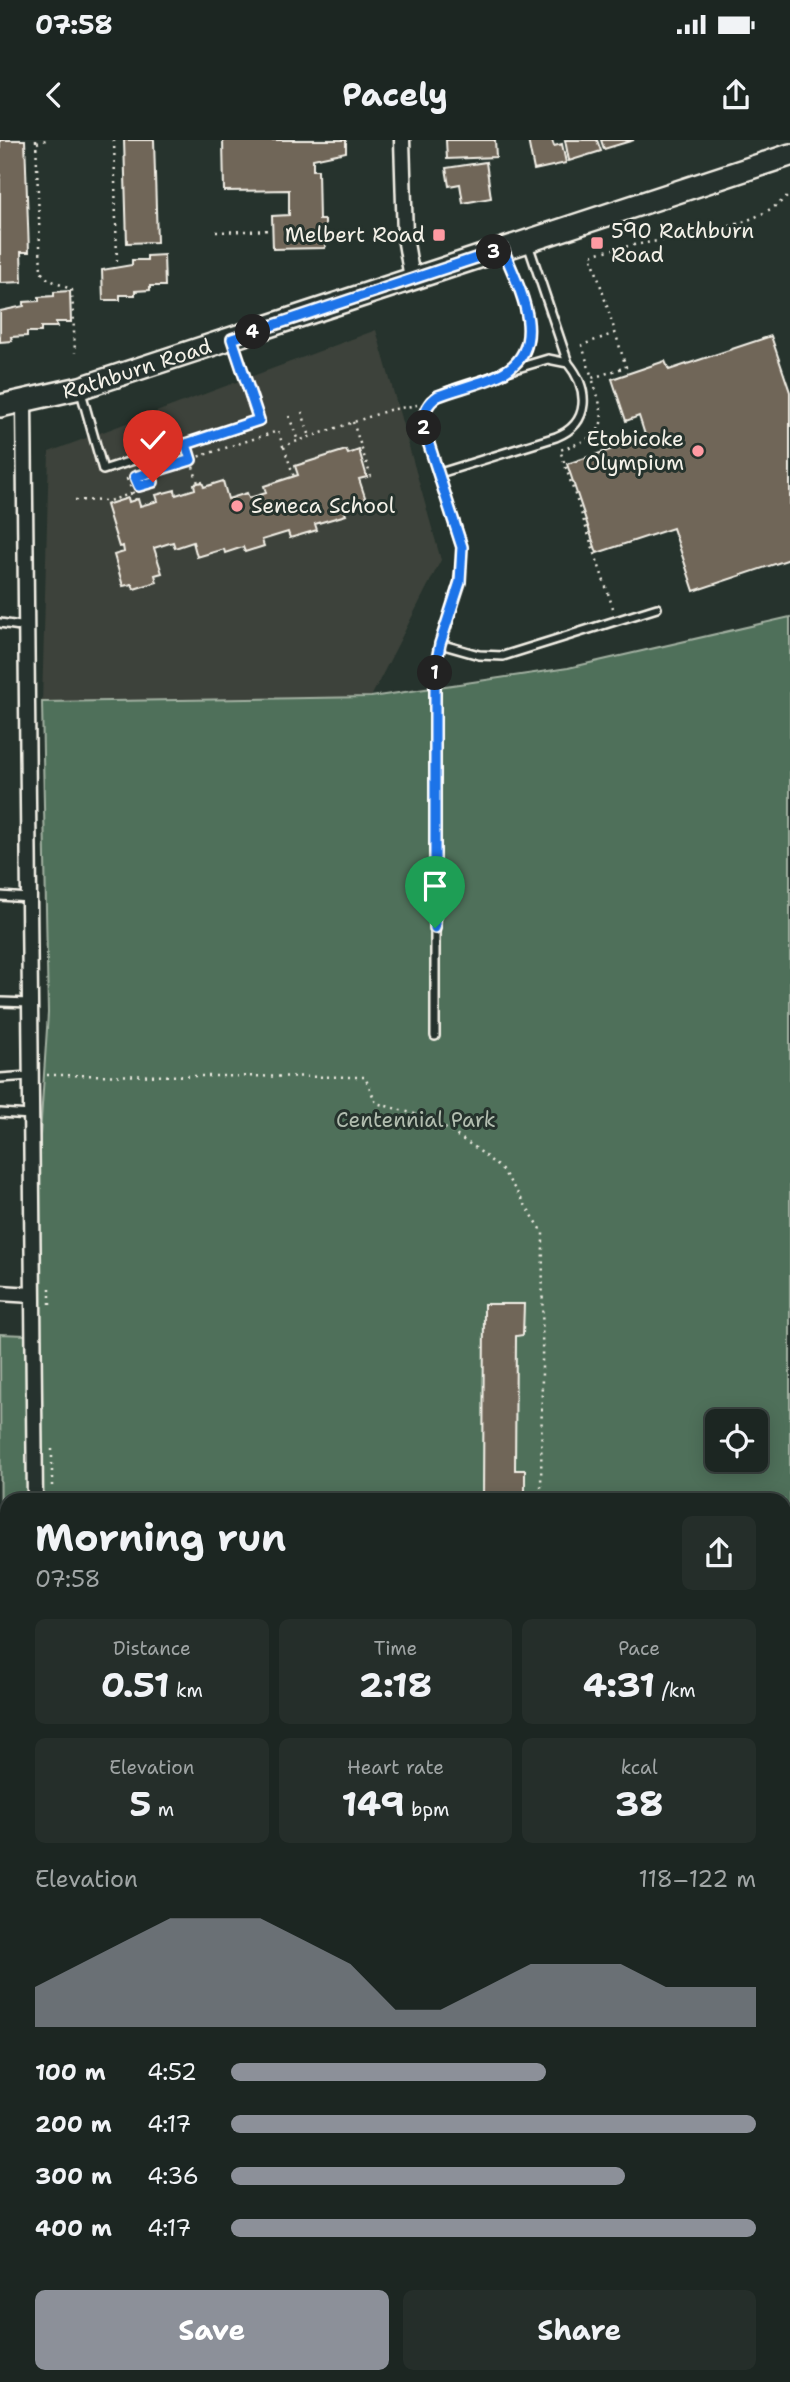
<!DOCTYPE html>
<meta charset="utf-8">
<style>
:root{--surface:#1c2622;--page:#252e2a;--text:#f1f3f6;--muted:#a0a5a5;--line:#3a4340;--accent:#8c9099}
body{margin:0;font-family:"Shantell Sans",sans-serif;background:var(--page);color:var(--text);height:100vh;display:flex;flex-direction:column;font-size:26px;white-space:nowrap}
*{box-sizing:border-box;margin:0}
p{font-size:23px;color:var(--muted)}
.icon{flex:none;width:38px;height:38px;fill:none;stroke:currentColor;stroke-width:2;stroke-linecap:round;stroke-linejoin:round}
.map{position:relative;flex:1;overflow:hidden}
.details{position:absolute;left:0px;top:1353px;width:791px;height:891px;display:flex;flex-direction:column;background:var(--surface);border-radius:21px 21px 0 0;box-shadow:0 4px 18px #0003,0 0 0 2px var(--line)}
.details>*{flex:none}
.fabs{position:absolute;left:705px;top:1269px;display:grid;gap:14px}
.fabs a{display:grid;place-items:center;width:63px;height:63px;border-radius:10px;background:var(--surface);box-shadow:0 4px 18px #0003,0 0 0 2px var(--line);font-size:35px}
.pin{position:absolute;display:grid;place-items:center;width:60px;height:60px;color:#fff;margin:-72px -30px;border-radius:50% 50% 50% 0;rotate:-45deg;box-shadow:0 0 7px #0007}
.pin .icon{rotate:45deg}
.km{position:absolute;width:35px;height:35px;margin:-18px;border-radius:50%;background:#222;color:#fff;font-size:19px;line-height:35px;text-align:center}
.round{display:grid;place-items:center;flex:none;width:74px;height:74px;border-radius:10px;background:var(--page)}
.head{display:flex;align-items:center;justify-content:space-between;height:119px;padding:0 35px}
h1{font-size:38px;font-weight:700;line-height:52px}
.stats{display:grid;grid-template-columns:repeat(3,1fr);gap:10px;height:119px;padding:7px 35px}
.stats div{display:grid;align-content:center;border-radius:10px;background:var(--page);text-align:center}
.stats b{font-size:35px;font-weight:700}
.stats small{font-size:19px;font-weight:400}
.stats p{font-size:19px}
.chart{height:196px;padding:14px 35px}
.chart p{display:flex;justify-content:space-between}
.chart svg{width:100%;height:126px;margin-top:7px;fill:var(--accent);opacity:.7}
.button{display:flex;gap:14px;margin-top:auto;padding:14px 35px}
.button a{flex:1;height:80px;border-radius:10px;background:var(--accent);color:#fff;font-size:28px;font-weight:700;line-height:80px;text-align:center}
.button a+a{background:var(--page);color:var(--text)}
ul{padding:0 35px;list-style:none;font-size:23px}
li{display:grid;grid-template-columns:112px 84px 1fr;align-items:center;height:52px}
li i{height:18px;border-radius:9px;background:var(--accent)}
.status{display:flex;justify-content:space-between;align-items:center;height:49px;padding:0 35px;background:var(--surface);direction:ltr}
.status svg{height:19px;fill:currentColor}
header{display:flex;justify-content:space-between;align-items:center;height:91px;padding:0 35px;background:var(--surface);font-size:32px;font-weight:700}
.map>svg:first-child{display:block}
.built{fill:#3c423a}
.green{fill:#4f705a;stroke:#a2b0a1;stroke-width:2;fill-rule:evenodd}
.building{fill:#706659;stroke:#f4f1e8;stroke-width:2}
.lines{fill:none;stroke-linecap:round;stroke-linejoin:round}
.lane-casing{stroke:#f4f1e8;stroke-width:12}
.street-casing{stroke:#f4f1e8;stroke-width:19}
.secondary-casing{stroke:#f4f1e8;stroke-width:26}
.path{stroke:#f4f1e8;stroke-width:2.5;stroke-dasharray:2 5;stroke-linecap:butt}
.lane{stroke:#26332d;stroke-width:7}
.street{stroke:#26332d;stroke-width:14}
.secondary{stroke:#26332d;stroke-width:21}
.route-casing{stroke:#fff;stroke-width:14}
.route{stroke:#1a73e8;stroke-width:9}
.poi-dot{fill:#ff9aa2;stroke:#26332d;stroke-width:2.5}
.labels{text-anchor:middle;stroke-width:6;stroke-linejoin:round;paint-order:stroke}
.poi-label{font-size:21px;fill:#f4f1e8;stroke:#26332d;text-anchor:start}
.street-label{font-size:21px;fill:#f4f1e8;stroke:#26332d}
.park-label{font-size:21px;fill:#b2bdaf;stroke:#26332d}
</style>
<div class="status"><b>07:58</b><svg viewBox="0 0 49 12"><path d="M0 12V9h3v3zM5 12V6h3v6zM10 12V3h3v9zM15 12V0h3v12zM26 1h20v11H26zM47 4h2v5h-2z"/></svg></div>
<header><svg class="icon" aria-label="back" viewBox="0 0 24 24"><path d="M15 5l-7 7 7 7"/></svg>Pacely<svg class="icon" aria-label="share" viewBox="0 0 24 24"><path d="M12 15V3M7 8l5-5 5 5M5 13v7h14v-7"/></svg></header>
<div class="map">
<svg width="790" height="2242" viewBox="0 0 790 2242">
<rect width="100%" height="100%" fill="#26332d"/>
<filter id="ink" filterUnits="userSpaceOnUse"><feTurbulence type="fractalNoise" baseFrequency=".0143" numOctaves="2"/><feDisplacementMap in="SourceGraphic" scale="14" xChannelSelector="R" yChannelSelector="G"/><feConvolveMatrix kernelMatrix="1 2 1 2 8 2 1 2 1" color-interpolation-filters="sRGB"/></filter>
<g filter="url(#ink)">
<path class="built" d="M376,190L441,420L371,557L42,562L49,312Z
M0,1461L7,1506V2073L0,2072Z"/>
<path class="green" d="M790,477V2242H234L232,2237L784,2236V1360H7V1506L1,1484L0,1194L27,1195L48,873L42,562L371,557L568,528ZM718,1281H756V1320H718Z
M0,1701L7,1702V1788H0Z"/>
<path class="building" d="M0,0H25L29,112H21L22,142L0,143Z
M124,0H154L157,102L127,103Z
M223,0H346V12L313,19V30H318L319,80H325V108L273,109L272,76L289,75V50L224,51Z
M446,0H495L496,17L447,19Z
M528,0H552L554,6L562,4L566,23L534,30Z
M565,0H597L601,11L569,21Z
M601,0H634L604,9Z
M486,22L491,58L463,63L460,44L449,46L446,28Z
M164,115L165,146H150V150L135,151V155H120V160H103L102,130L132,125V120H147V116Z
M70,151L71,182H56L57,187H41V192H27V196L11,197L12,201L0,202V171L24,166V162L39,161V157L54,156V152Z
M771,196L790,252V419L694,451L673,388L597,413L567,324L646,298L639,276L626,281L612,239L665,221L669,230Z
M346,310L348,314L359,310L367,337L359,339L367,363L344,370L346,375L315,384L317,390L290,398L288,392L262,400L264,406L245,412L243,407L225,413L224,409L197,417L193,402L175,408L173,402L154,408L162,433L155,435L157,442L134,449L132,444L123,446L114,415L124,412L123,406L119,407L106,365L128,358L129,362L138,359L140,366L158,361L156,355L175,350L176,355L195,349L194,344L202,342L204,347L223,341L228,359L247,353L249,358L266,353L264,346L298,335L295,326Z
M484,1164H524L523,1195L516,1196L515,1330H525V1360H483Z
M53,2236H84L83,2242H52Z
M187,2236H217L219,2241L174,2242Z"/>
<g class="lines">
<defs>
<path id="lane" d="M511,230L548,219L568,223
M81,252L103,330L259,280L233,201
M440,333L556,297C591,283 589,249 568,223L528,104
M0,483L27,487
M440,504L479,515L503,516L657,468
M0,756L29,758
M0,862L31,863
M435,896V532L440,504L459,442L462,407L424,289V275L431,261C454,245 482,243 506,231C551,208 517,145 505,113
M0,938L30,936
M0,973L31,975"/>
<path id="street" d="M402,0L405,97L412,138
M24,262L35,1360
M0,1153L32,1155
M0,2177L7,2178
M125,2236L127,2242
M306,2236L309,2242"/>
<g id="secondary">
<path id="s1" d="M0,266L80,248L790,15"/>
</g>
</defs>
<use href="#lane" class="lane-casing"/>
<use href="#street" class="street-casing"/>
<use href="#secondary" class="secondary-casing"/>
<path class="path" d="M36,0L41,132L48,139L72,150L75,213
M114,0L117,121
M37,3L46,0
M216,92L271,90
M615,193L582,205L592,238L626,227L591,115C651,96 745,99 790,54
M593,241C608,287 607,294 560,310L613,468
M302,272L310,297
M289,276L298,301
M353,282L371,337
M284,307L294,337
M191,320L198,343
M75,360L109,361L154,346L153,342L139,346L135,337
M136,360L127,339L135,337L278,291L283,306L389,270L417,265
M47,935L365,937L376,963L429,978L476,1008L503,1031L543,1092L541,1360
M50,1148V1169
M52,1309V1347
M784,1585H790
M784,1736L790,1730
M784,2082L790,2096
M784,2144L790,2141
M325,2236L328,2242
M691,2236L693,2242
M739,2236L741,2242"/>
<use href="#lane" class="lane"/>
<use href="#street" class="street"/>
<use href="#secondary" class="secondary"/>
</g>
</g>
<g class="lines" filter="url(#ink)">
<defs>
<path id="route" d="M153,342L139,346L135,337L191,320L186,304L259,280L232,199L503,109C517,144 549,200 509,229C493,241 458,248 438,256C426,264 422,274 424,289L462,407L460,442L440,504L435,531V788"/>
</defs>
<use href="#route" class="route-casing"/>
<use href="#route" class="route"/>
</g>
<g class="poi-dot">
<rect x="432" y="88" width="14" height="14" rx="3.5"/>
<rect x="590" y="96" width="14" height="14" rx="3.5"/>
<circle cx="698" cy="311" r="7"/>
<circle cx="237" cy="366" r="7"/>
</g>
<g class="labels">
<g class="poi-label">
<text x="611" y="98">590 Rathburn<tspan x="611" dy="24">Road</tspan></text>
<text x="425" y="102" text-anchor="end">Melbert Road</text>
<text x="684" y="306" text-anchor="end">Etobicoke<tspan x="684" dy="24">Olympium</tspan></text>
<text x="251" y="373">Seneca School</text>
</g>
<g class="street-label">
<text dy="7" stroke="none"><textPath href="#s1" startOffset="142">Rathburn Road</textPath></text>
</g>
<g class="park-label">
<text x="416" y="987">Centennial Park</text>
</g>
</g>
</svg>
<div class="fabs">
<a><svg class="icon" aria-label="locate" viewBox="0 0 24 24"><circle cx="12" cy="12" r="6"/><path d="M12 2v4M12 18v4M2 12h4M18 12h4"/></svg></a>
</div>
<div class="pin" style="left:435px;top:788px;background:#1e9e55"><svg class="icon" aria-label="arrive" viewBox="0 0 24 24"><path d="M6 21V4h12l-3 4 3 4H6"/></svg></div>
<div class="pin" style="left:153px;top:342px;background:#d93025"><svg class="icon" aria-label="check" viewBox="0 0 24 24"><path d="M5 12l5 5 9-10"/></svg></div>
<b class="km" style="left:435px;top:533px">1</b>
<b class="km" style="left:424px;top:288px">2</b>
<b class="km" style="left:494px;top:112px">3</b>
<b class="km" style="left:253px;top:192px">4</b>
<section class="details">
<div class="head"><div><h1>Morning run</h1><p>07:58</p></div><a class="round"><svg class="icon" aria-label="share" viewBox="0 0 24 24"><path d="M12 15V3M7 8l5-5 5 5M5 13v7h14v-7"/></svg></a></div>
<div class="stats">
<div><p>Distance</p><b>0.51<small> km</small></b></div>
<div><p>Time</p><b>2:18</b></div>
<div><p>Pace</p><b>4:31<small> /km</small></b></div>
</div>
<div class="stats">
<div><p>Elevation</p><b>5<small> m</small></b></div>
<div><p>Heart rate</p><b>149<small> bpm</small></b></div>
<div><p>kcal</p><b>38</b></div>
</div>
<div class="chart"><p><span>Elevation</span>118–122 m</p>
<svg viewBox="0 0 160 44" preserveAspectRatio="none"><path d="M0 44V30L10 22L20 14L30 6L40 6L50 6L60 14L70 22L80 38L90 38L100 30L110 22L120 22L130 22L140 30L150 30L160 30V44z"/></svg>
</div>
<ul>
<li><b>100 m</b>4:52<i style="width:60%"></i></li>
<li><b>200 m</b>4:17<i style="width:100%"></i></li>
<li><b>300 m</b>4:36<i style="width:75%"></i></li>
<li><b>400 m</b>4:17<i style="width:100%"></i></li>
</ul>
<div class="button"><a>Save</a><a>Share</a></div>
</section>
</div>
